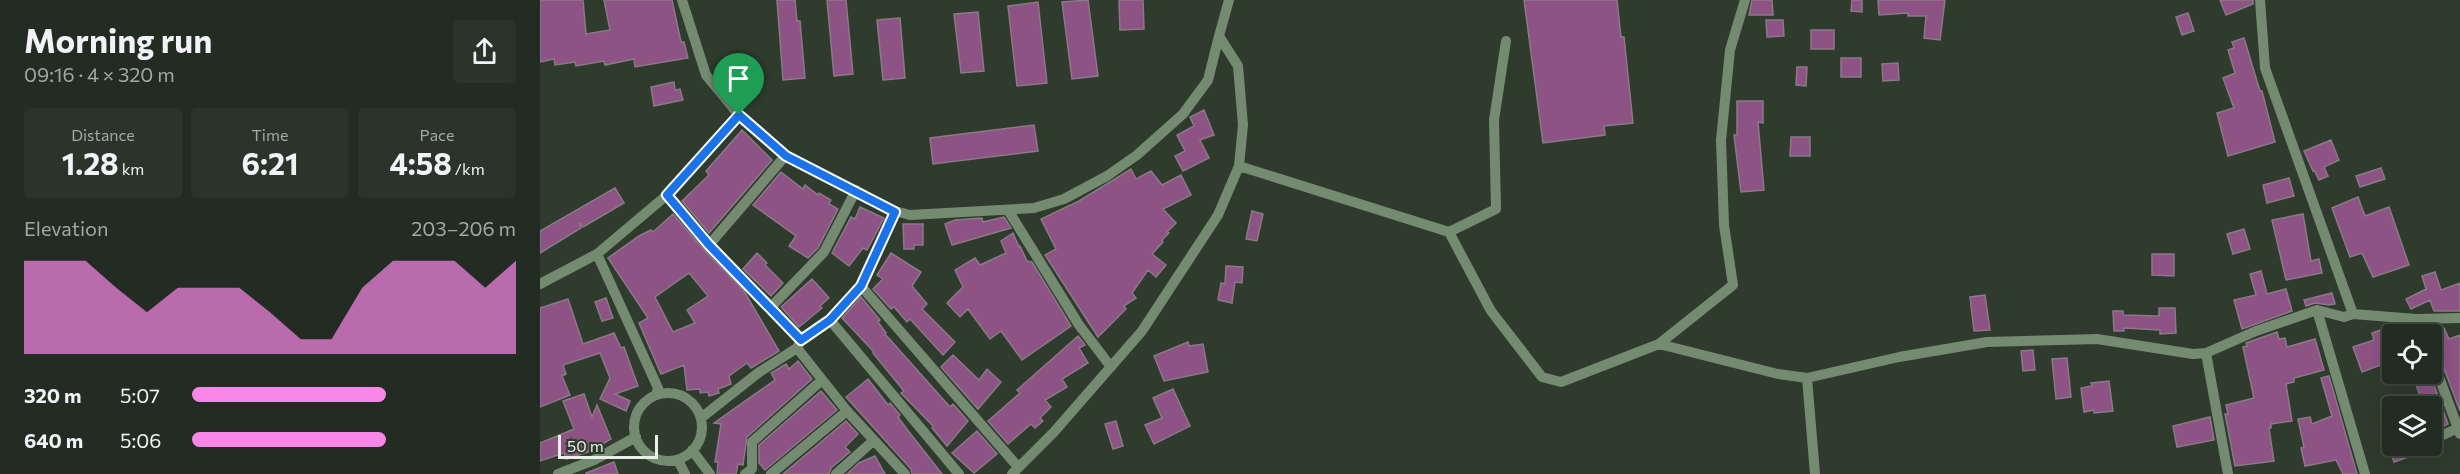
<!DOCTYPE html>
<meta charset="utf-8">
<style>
:root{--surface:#232c22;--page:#2b342a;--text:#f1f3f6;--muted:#a3a7a5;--line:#404840;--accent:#f987e8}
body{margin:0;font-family:Commissioner,sans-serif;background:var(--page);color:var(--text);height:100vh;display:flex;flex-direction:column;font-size:22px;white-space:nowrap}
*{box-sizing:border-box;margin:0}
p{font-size:20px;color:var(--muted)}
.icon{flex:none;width:33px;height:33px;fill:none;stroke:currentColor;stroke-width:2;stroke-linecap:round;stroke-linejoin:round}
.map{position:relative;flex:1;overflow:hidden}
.sheet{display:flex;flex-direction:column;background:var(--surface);width:540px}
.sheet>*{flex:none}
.tools{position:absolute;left:1842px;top:324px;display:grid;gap:12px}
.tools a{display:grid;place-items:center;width:60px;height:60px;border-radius:6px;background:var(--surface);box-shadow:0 6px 24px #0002,0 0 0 2px var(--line);font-size:30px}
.scale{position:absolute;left:18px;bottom:15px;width:100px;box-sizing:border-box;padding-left:6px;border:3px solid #e9f0e7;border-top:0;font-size:16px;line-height:21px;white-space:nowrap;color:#e9f0e7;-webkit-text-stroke:4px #2f3b2d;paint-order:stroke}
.pin{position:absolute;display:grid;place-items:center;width:51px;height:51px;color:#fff;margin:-62px -26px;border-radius:50% 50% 50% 0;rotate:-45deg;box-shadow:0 0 6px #0007}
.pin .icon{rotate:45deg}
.round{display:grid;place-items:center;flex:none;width:63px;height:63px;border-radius:6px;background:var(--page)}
.head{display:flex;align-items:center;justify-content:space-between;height:102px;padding:0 24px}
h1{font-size:33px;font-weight:700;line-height:45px}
.metrics{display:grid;grid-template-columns:repeat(3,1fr);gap:9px;height:102px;padding:6px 24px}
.metrics div{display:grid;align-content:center;border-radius:6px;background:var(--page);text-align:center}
.metrics b{font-size:30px;font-weight:700}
.metrics small{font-size:16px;font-weight:400}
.metrics p{font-size:16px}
.chart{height:168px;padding:12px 24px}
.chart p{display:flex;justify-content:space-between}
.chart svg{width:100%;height:108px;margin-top:6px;fill:var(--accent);opacity:.7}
ul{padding:0 24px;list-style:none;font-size:20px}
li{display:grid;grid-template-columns:96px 72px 1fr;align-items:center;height:45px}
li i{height:15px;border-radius:8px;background:var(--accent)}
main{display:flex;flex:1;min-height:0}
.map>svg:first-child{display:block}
.building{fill:#8d5384;stroke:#8b7987;stroke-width:1.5;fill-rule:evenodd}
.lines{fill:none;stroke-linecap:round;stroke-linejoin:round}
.minor{stroke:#758b71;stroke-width:10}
.route-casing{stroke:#fff;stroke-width:12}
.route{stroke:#1a73e8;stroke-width:8}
</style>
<main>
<section class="sheet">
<div class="head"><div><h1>Morning run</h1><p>09:16 · 4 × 320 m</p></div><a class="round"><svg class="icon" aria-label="share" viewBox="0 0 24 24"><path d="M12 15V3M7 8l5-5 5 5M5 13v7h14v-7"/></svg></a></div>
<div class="metrics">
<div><p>Distance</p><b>1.28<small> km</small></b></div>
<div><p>Time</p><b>6:21</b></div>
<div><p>Pace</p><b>4:58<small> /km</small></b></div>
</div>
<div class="chart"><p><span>Elevation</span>203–206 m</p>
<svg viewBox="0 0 160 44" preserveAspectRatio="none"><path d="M0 44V6L10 6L20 6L30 17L40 27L50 17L60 17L70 17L80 27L90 38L100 38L110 17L120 6L130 6L140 6L150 17L160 6V44z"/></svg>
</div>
<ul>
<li><b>320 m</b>5:07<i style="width:60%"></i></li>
<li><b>640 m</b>5:06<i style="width:60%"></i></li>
</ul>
</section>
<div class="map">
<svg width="1920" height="474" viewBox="0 0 1920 474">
<rect width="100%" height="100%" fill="#2f3b2d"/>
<path class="building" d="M0,0H43L46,34L70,30L64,0H132L141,42H144L148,58L95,67L94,59L65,65L64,61L36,66L35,62L15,65L14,59L0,62Z
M237,0H255L257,21H260L265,78L243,80Z
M287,0H306L313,74L294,76Z
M548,0L558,76L532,79L522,2Z
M579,0H603L604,29L580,30Z
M984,0H1077L1081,37H1084L1093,123L1064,126L1065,135L1003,143Z
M1212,0H1232L1233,15H1209Z
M1312,0H1322V12L1311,11Z
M1338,0H1405L1400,40L1384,38L1386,16H1368V13L1339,15Z
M1680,0H1713V4L1686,15Z
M498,2L507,83L477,86L468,6Z
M438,12L444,71L421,73L414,14Z
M1648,13L1654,31L1642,35L1636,17Z
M360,18L365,78L343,80L337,20Z
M1226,20H1243L1244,36L1227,37Z
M1271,30H1294V49H1271Z
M1704,38L1720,91H1722L1735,142L1688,156L1677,113L1694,108L1683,78L1695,73L1688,50L1694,48L1692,42Z
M1301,58H1321V77H1301Z
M1358,63L1359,80L1343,81L1342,64Z
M1257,67H1267L1266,86L1256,85Z
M134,82L135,90L140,89L143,100L114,106L111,87Z
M1197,101H1223V123L1218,122L1224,190L1201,192L1194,135H1197Z
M664,110L674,135L660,140L669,158L643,171L635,156L645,151L637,135L654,126L650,117Z
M494,125L498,151L393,164L390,138Z
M202,130L232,160L169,233L142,201L169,175L166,171Z
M1251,137H1270V156H1250Z
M1791,140L1799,160L1784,167L1788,176L1779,180L1774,170L1773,171L1764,151Z
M1841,168L1845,179L1820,187L1816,176Z
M591,169L596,179L611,171L622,185L641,175L651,195L623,209L636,223L627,232L629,233L622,240L623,242L612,254L626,265L616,277L608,270L592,293L596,298L584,306L586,309L558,337L505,255L516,249L501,219L539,201Z
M241,172L263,189L265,185L278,195L279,193L291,200L289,204L298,209L278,248L268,258L249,246L256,236L213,205Z
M1749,178L1754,196L1727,203L1723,185Z
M75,188L84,203L43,227L39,223L41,228L0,253V231Z
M1818,197L1825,216L1849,207L1869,265L1833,277L1822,253L1810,257L1792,208Z
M320,207L344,218L327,250L323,248L309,266L292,253L311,217L315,219Z
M712,211L723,214L717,241L706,239Z
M133,214L164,250L204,291L239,351L211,368L207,363L189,376L191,384L178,389L179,393L169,396L168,392L160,393V389L147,390L144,365L121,374L99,323L108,318L68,258L99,236L111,230L113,232ZM149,273L168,296L147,310L155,323L133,332L115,297Z
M1763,214L1771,261L1779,259L1782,273L1746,280L1732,220Z
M464,217L471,228L412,245L405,224L415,220L442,218L443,222Z
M363,224H383V245H374V249H364Z
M1704,229L1710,249L1693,254L1687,234Z
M473,233L479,247L480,246L487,261L492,262L531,326L482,360L461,331L450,339L428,309L420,317L407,303L423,287L415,270L435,258L440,265L466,253L461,241Z
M217,253L227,263L225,265L243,283L231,296L203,269Z
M351,253L381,272L372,286L387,304L382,309L415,342L403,355L370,319L367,322L354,307L351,309L333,289L343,279L337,275Z
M1612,254H1634V276L1612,275Z
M686,266L703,267L702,283L695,282L692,303L678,300L681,283L685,284Z
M1721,271L1727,294L1746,289L1752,311L1702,329L1694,300L1716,295L1710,274Z
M1895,272L1901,290L1920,283V311H1894L1890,300L1871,309L1866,299L1886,289L1882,276Z
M272,279L289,298L280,306L282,308L259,327L241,307Z
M1792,293L1795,304L1789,305L1775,303L1766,306L1764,300Z
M1445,295L1450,330L1434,331L1430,297Z
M321,297L340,320L338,322L346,333L345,334L410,407L413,404L428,421L407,446L392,428L393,426L361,393L364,391L333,353L334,352L302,318Z
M66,298L73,318L62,321L55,302Z
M28,299L43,344L74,333L81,348L84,347L98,386L75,394L90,401L86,411L60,399L70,378L60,353L23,365L26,374L22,376L30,395L0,407V308Z
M1619,308H1635L1636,333L1620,334V330L1584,328V331H1574L1573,311H1583V315L1619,316Z
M1846,328L1852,347L1851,386L1843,364L1822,372L1813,347L1834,340L1832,333Z
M1904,328L1909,339L1920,335V411L1899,355L1892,351V334Z
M1737,332L1739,339L1745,338L1747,347L1775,339L1784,370L1754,378V382L1746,384L1752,421L1731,424V428H1729L1734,461L1695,466L1685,414H1688L1686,405L1714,398L1703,347L1707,346L1706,343Z
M538,336L545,345L539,348L548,363L522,379L527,387L505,400L511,407L500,418L503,421L495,428L491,424L468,444L448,421L480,393L477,390Z
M648,342L649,346L663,344L668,372L624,381L614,356Z
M1493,350L1495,370L1483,371L1481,351Z
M413,355L439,380L447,369L461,382L438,409L401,367Z
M1527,358L1531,397L1516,399L1512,359Z
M258,361L272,379L207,437L203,465L198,464L196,474H177L178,462H175L181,424L174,423L235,380L231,373L246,364L249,369Z
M1872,374H1890L1908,424L1892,432V406H1884Z
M1789,376L1817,474H1803L1796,460L1765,466L1761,448L1764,447L1758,419L1770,417L1772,424L1792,416L1781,378Z
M328,379L348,405L350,403L360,415L358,417L366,428L402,474H372L371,469L306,397Z
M1569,381L1573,411L1554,413V410L1544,412L1541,388L1552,386L1551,383Z
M633,389L650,426L614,444L605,425L622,418L613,398Z
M281,391L297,410L225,470L219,463V445Z
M44,394L52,417L57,405L71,439L51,451L26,459L24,453L0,461V443L34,429L23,401Z
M1670,417L1674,440L1637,447L1633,426Z
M306,421L318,434L305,447L310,452L291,468L289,474H243Z
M576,421L583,446L573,449L565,424Z
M437,431L457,454L434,473L412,453Z
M1848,446H1871L1874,455L1854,462Z
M335,456L345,474H307L319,463Z
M74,462L78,474H46V473Z"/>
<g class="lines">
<path class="minor" d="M142,0L166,75L199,115L246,155L355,211L370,215L494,208L524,199L567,176L597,155L643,114L668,80L679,36
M1720,0L1725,68L1813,314
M699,166L909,232L951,311L1002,377L1021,382L1119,344L1238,374L1267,378L1359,357L1447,342L1557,339L1653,354L1666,353L1716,331L1777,310L1804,317L1813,314L1876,319L1920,318
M127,195L169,245
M468,210L539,325L571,367
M909,232L956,209L954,120L966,41
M57,254L118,388L116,395
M0,284L57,254L127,195L199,115
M321,286L478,467
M231,307L169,245L246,155
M1777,310L1825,474
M1876,319L1883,334
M290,320L419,474
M261,340L231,307L284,252L316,190
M1119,344L1193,285L1184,225L1181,140L1190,50L1205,0
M257,348L307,411L365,474
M1666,353L1688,474
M1892,358L1920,434
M1267,378L1275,474
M94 427a34 34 0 1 1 68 0a34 34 0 1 1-68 0Z
M161,418L218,373L257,348L261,340L290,320L321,286L355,211
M1892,440L1918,428
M1878,446H1880
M152,450L170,474
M138,460L145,474
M18,474L54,460L96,437
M205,474L212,469V442L282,380
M231,474L307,411
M296,474L333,441
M472,474L514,432L602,331L678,215L699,166L703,125L698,66L679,36L689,0"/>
</g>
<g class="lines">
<defs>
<path id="route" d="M199,115L246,156L355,212L321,286L290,320L261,340L169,245L127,195Z"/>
</defs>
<use href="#route" class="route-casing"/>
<use href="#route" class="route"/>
</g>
</svg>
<div class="tools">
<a><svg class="icon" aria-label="locate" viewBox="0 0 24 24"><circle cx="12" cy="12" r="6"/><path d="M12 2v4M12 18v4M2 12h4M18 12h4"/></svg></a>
<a><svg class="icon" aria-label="layers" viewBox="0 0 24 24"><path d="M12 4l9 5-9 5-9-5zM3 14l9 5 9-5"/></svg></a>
</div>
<div class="scale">50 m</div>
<div class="pin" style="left:199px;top:115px;background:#1e9e55"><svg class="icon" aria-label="arrive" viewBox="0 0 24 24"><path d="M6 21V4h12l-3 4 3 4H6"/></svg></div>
</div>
</main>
